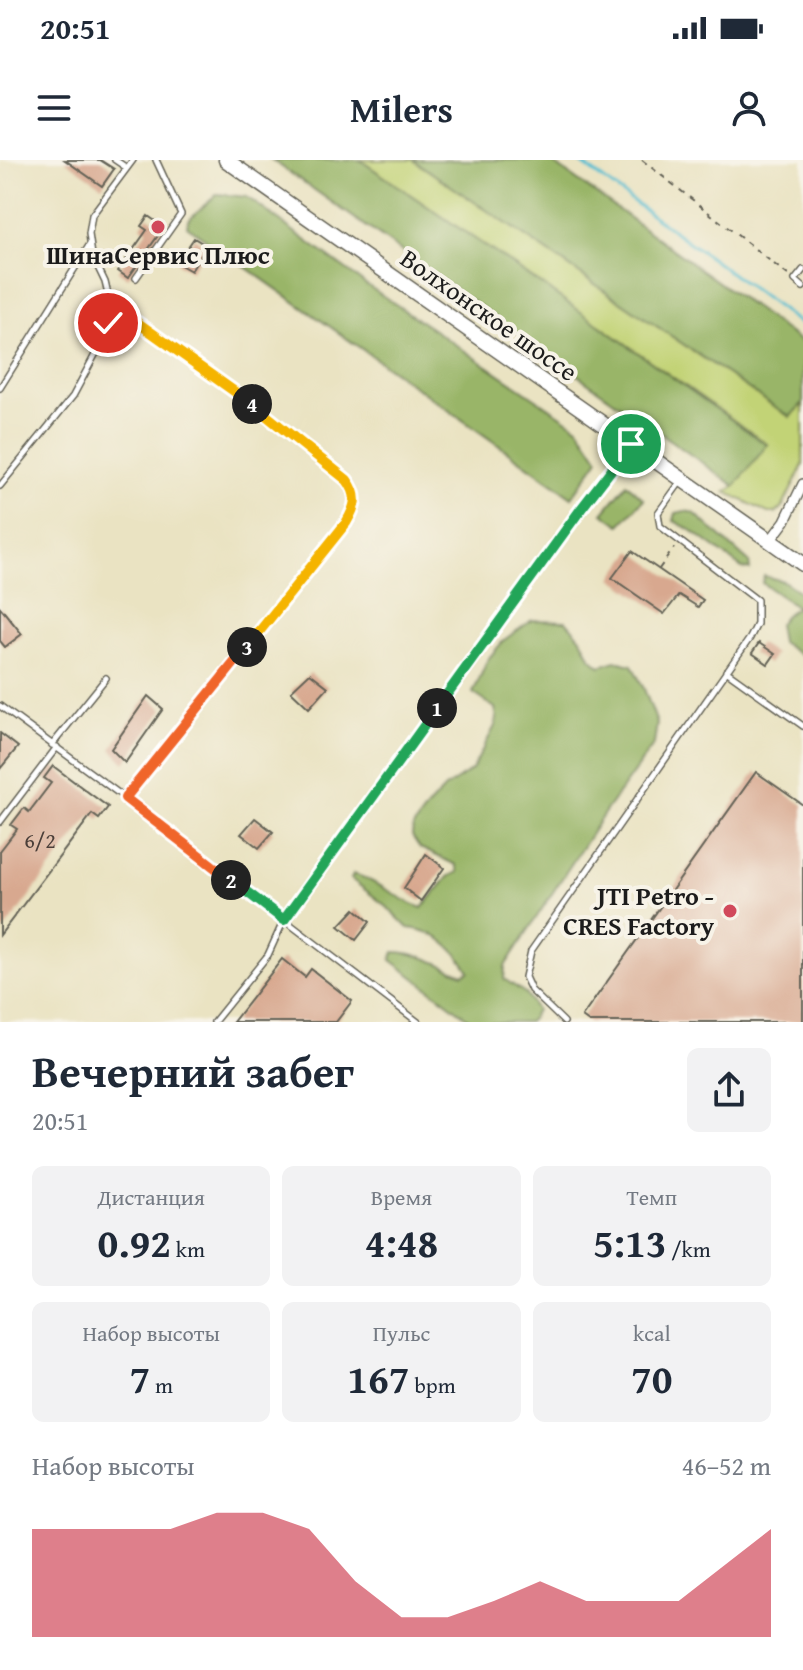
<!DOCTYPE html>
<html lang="ru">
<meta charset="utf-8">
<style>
:root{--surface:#fff;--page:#f2f2f3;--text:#1f2937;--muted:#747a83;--accent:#d1495b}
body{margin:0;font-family:"Gentium Book Plus",serif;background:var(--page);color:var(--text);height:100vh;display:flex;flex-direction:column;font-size:30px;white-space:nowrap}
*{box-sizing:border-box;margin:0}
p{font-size:26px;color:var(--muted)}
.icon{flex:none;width:44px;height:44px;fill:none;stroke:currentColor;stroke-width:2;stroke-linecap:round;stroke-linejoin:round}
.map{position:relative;height:862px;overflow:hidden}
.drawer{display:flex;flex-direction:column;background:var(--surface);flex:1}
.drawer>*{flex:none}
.pin{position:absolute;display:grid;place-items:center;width:68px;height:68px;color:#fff;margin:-34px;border:4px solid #fff;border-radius:50%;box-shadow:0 2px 8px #0007}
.km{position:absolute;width:40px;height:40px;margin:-20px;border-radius:50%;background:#222;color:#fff;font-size:22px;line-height:40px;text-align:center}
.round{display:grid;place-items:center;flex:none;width:84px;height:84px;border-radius:12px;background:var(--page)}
.overview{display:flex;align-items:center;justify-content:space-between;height:136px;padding:0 32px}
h1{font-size:44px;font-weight:700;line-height:60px}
.metrics{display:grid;grid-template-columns:repeat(3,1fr);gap:12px;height:136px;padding:8px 32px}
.metrics div{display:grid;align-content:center;border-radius:12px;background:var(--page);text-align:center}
.metrics b{font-size:40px;font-weight:700}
.metrics small{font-size:22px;font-weight:400}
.metrics p{font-size:22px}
.chart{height:224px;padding:16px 32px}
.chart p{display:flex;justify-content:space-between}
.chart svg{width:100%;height:144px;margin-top:8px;fill:var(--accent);opacity:.7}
.status{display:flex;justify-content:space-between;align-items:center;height:56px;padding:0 40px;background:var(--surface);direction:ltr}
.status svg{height:22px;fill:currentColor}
header{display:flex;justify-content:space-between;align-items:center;height:104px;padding:0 32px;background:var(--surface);font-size:36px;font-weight:700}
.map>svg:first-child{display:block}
.green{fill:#c2d376;stroke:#6f7849;stroke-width:2}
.forest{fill:#99b567;stroke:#5a6842;stroke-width:2}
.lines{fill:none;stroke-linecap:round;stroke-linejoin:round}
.stream{stroke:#54bed1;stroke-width:3}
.building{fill:#d8a88f}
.service-casing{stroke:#646256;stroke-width:8}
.minor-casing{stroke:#646256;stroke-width:12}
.secondary-casing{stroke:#646256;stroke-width:17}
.path{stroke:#646256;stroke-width:2;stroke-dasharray:6 6;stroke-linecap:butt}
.service{stroke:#fff;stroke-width:5}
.minor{stroke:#fff;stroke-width:9}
.secondary{stroke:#fff;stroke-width:14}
.split-1-casing{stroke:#fff;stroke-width:16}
.split-2-casing{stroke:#fff;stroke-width:16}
.split-3-casing{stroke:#fff;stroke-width:16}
.split-4-casing{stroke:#fff;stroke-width:16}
.split-5-casing{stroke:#fff;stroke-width:16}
.split-1{stroke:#22a559;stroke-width:10}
.split-2{stroke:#22a559;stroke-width:10}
.split-3{stroke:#f0652b;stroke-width:10}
.split-4{stroke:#f5b400;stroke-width:10}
.split-5{stroke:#f5b400;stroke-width:10}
.poi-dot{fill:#d1495b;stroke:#f7f3e8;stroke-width:3}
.labels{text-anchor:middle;stroke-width:8;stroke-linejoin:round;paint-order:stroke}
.number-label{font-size:22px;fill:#4b3f39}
.poi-label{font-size:26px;font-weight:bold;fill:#1c1c1c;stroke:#f7f3e8}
.street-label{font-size:26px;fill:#1c1c1c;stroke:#f7f3e8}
</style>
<div class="status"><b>20:51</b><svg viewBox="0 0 49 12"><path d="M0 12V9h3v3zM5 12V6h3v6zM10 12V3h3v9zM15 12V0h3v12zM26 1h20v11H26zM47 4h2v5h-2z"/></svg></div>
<header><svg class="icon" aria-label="menu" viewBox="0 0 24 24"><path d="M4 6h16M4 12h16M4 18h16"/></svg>Milers<svg class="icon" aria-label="person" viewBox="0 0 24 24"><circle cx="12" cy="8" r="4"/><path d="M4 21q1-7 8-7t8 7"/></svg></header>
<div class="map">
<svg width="803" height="862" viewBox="0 0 803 862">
<rect width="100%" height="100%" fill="#f7f3e8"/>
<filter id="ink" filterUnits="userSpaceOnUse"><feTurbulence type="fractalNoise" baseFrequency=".0125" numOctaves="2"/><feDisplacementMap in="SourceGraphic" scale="16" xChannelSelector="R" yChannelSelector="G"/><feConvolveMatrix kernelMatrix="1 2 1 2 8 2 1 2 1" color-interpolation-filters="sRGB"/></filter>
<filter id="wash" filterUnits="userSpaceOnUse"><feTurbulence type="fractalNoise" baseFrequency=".006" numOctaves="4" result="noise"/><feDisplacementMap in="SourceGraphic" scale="32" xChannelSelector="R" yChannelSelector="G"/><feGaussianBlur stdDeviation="1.8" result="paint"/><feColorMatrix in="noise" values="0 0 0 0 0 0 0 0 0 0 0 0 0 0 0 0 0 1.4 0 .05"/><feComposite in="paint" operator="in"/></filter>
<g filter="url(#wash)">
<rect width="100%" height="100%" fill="#eae3c2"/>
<path class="green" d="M360,0H413L790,257L803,243V305L782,348L776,353H768L726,332L735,326L767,284L571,145Z"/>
<path class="forest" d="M272,0H360L571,145L767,285L735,326Z
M413,0H549L803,183V243L790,257Z
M217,34L247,37L364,123L578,267L599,299L572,337L187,66L188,60Z
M627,324L644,339L620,365L603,353Z
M685,351L694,353L749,402L750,410L742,408L691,370L674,361L676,353Z
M764,416L783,421L803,434V497L781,482L778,464L784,456L797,447L762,423Z
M532,460L566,461L581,478L590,497L600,506L616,501L632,505L644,529L657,563L654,584L605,652L505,806L504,819L525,833L536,850L529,862H473L391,800L394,792C418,792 441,805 463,814L469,811C455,788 436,770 408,768L386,746L351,719L353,714C379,721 397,739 422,748L449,716L458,712L456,705L420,688L412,676L413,667L429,645L445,628L472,610L495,566L497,558L495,548L473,533L488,499L504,480Z"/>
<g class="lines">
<path class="stream" d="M577,0L803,166"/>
</g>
<g id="blocks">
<path class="building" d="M65,0H100L114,9L102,26Z
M148,56L164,67L128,118L118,111L147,70L141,66Z
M194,78L207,86L191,111L177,103Z
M632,391L703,440L698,447L679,435L664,454L612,418Z
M0,447L22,474L5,487L0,481Z
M759,483L775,494L768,504L752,493Z
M310,513L328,527L309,548L291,531Z
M148,536L163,549L125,603L111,589Z
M0,573L18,587L0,609Z
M53,606L108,647L99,659L92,654L0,775V691L17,669L11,665L24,648L29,652L51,623L44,618Z
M756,612L803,645V862H589L582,857Z
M255,658L273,672L259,688L241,674Z
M426,694L444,708L421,741L404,728Z
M355,749L370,762L356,780L339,766Z
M282,799L305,817L311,809L352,841L336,862H233Z"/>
</g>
</g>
<g filter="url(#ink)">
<use href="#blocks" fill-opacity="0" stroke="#646256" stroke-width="2"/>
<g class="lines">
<defs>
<path id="service" d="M115,0L127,8
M803,110L795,120L803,127
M136,118L181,54L156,0
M110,143L231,228L347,320C359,336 356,347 346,363L125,638
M0,228L90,84
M0,326L73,236L96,193L108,163L110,143L105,122L92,95L89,74L92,55L133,0
M726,511L803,566
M0,546L125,638L418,862
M52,585L106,518
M0,662L57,587
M214,862L268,795L284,760L581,349L630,284
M564,862L531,830L525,817L531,791L750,478L757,464V440L660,366L658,353L681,321"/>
<path id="minor" d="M770,381L785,361L803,324"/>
<path id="secondary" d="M226,0L803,404"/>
</defs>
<use href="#service" class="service-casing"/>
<use href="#minor" class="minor-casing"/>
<use href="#secondary" class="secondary-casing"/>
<path class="path" d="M642,0L788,115
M659,409L674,388"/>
<use href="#service" class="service"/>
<use href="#minor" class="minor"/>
<use href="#secondary" class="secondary"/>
</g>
</g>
<g class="lines" filter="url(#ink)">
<defs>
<path id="split-1" d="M437,548L581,349L631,284"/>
<path id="split-2" d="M231,720L284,760L437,548"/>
<path id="split-3" d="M231,720L125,638L247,487"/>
<path id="split-4" d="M247,487L346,363C356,346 359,336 347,320L252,244"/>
<path id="split-5" d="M108,163L110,143L252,244"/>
</defs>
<use href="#split-1" class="split-1-casing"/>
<use href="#split-2" class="split-2-casing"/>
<use href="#split-3" class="split-3-casing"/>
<use href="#split-4" class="split-4-casing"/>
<use href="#split-5" class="split-5-casing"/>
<use href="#split-1" class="split-1"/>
<use href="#split-2" class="split-2"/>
<use href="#split-3" class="split-3"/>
<use href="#split-4" class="split-4"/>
<use href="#split-5" class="split-5"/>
</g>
<g class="poi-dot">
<circle cx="158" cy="67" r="8"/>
<circle cx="730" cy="751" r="8"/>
</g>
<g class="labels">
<g class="number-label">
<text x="40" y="688">6/2</text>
</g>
<g class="poi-label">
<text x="158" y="104">ШинаСервис Плюс</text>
<text x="714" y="745" text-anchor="end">JTI Petro -<tspan x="714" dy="30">CRES Factory</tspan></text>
</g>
<g class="street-label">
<text transform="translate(489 155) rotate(35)" y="9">Волхонское шоссе</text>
</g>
</g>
</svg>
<div class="pin" style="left:631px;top:284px;background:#1e9e55"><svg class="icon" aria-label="arrive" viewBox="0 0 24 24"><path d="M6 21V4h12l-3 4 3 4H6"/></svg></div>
<div class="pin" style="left:108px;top:163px;background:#d93025"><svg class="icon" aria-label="check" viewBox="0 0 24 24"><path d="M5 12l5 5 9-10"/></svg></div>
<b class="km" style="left:437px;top:548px">1</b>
<b class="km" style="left:231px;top:720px">2</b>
<b class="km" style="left:247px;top:487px">3</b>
<b class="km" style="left:252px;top:244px">4</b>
</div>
<section class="drawer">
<div class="overview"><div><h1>Вечерний забег</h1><p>20:51</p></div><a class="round"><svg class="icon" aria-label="share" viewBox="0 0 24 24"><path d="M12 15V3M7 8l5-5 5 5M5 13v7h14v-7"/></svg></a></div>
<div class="metrics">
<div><p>Дистанция</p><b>0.92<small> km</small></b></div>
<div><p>Время</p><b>4:48</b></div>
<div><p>Темп</p><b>5:13<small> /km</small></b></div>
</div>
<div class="metrics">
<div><p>Набор высоты</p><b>7<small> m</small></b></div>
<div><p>Пульс</p><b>167<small> bpm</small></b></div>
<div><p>kcal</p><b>70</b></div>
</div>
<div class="chart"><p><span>Набор высоты</span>46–52 m</p>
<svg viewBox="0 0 160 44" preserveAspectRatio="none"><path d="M0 44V11L10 11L20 11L30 11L40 6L50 6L60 11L70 27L80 38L90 38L100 33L110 27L120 33L130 33L140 33L150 22L160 11V44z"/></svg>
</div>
</section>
